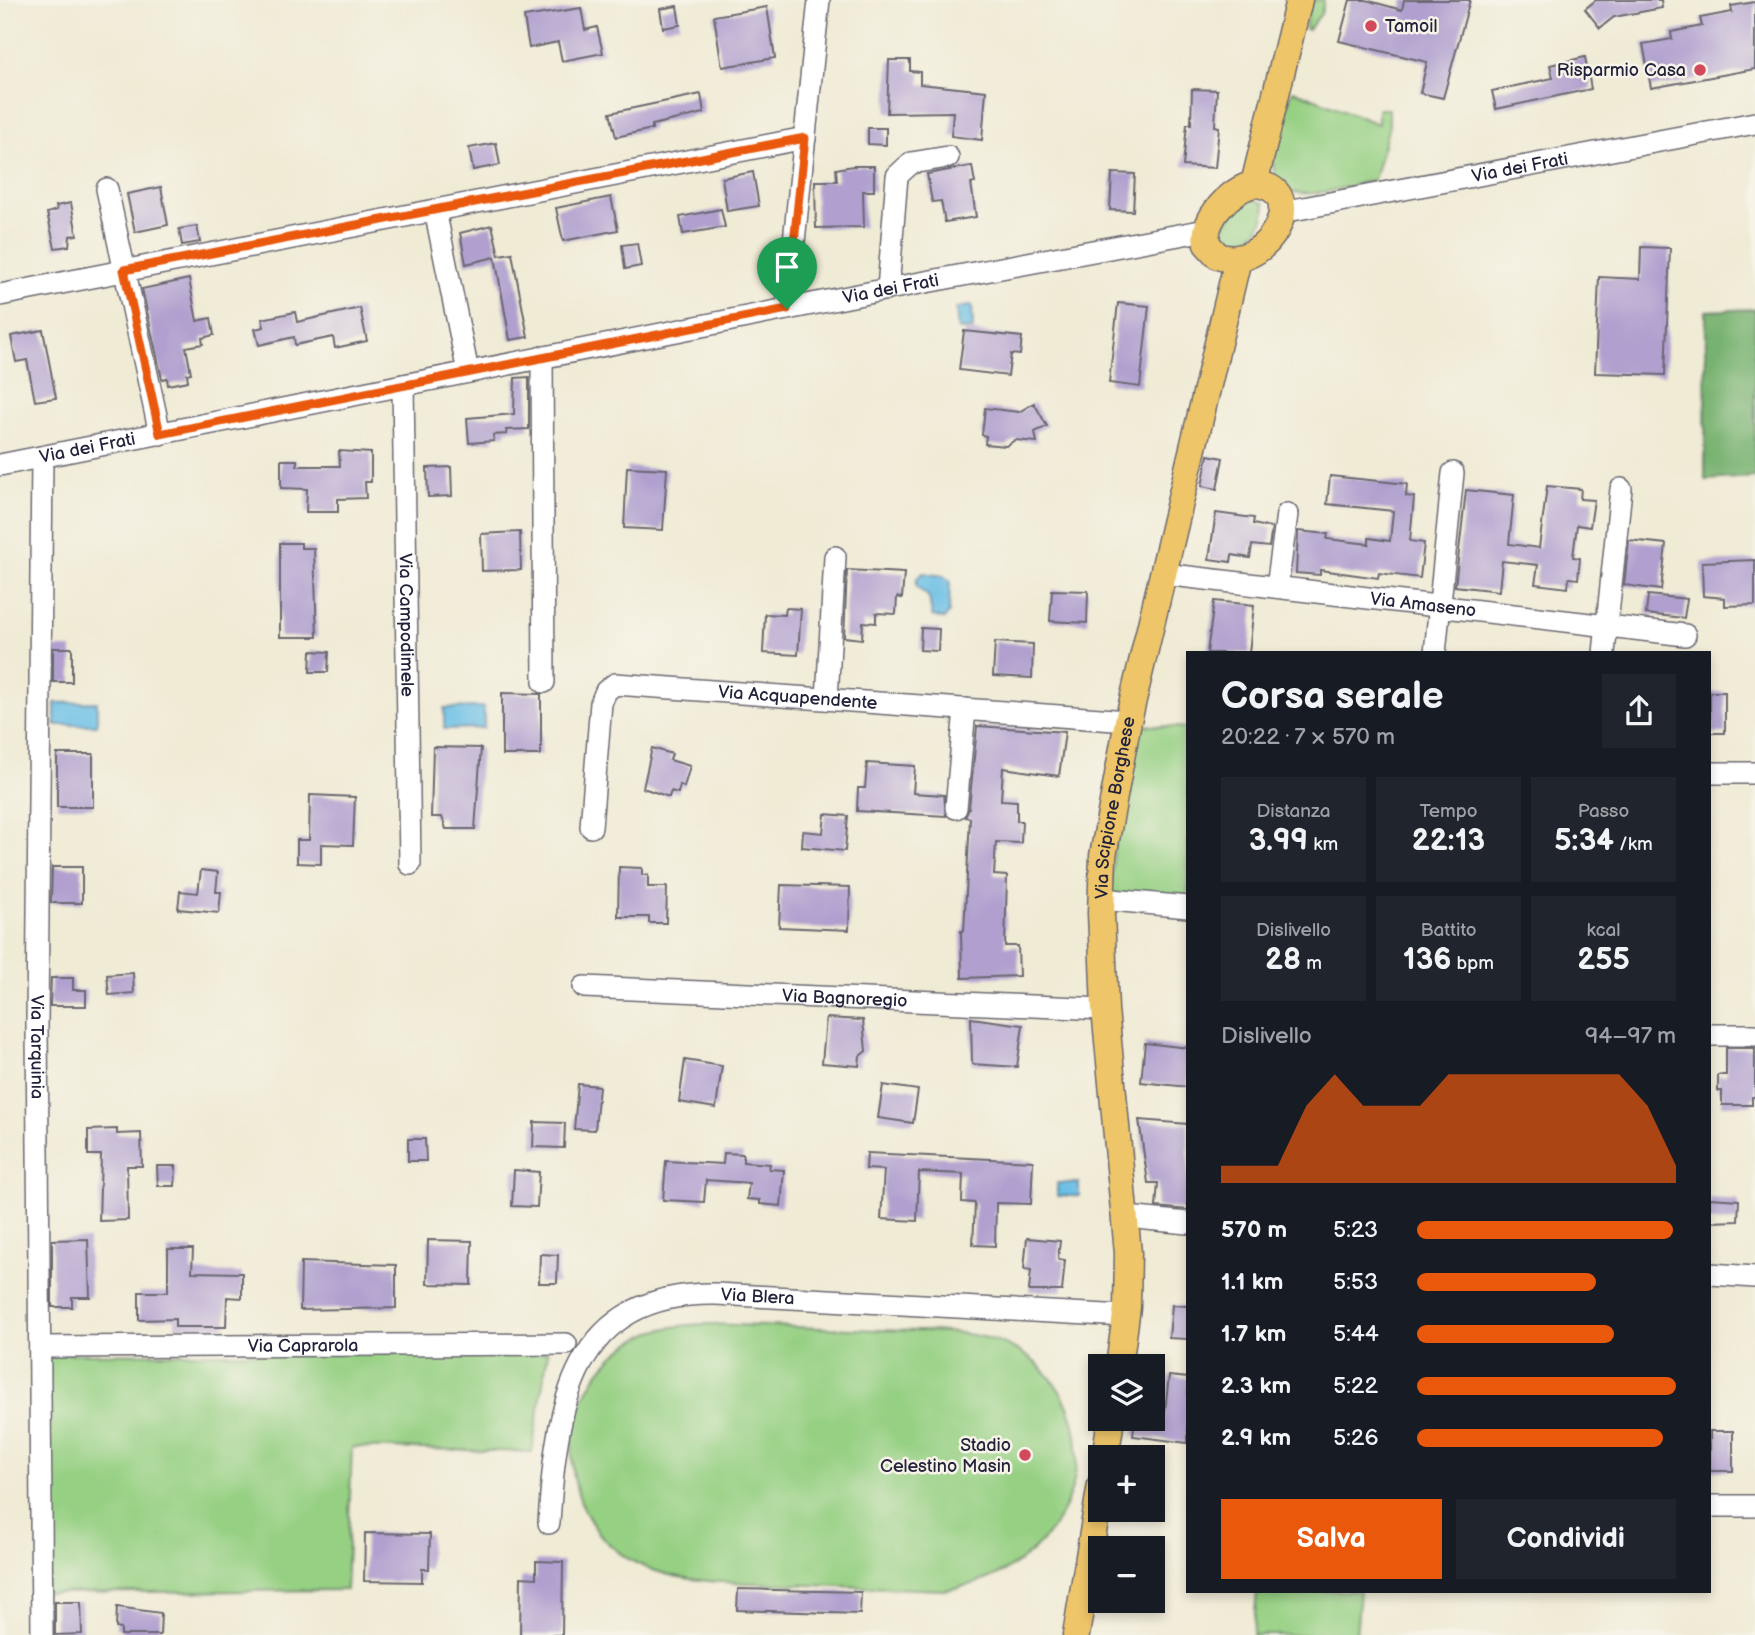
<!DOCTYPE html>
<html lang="it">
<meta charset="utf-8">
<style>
:root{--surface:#171b24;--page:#20242c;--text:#f1f3f6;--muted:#9ea1a6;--accent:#ea580c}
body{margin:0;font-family:"Balsamiq Sans",sans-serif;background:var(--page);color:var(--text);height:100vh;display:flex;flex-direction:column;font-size:26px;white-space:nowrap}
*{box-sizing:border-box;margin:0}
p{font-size:23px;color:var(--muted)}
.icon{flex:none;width:38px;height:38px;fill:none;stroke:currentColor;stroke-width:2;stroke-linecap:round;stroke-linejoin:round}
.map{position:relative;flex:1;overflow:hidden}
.side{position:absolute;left:1186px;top:651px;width:525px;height:942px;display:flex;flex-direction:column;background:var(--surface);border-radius:0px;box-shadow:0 4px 10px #0003}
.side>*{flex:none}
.controls{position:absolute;left:1088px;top:1354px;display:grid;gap:14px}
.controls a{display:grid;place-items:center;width:77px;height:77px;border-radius:0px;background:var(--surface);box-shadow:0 4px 10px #0003;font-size:35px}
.pin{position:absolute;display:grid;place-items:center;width:60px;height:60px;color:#fff;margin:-72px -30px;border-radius:50% 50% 50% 0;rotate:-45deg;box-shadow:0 0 7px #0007}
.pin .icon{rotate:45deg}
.round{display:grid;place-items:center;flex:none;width:74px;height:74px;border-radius:0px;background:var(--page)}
.headline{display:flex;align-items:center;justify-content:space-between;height:119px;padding:0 35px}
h1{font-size:38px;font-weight:800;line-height:52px}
.stats{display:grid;grid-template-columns:repeat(3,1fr);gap:10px;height:119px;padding:7px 35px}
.stats div{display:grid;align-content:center;border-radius:0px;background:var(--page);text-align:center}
.stats b{font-size:30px;font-weight:800}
.stats small{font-size:19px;font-weight:400}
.stats p{font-size:19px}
.chart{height:196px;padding:14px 35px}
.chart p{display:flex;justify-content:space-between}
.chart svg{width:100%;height:126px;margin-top:7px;fill:var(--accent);opacity:.7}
.primary-button{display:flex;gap:14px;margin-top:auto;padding:14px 35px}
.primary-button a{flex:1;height:80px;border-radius:0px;background:var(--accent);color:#fff;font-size:28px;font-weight:800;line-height:80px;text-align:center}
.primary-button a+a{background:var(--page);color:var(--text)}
ul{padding:0 35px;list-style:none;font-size:23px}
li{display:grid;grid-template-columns:112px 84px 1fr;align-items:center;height:52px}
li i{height:18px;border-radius:9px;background:var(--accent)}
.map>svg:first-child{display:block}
.green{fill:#96d083;stroke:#5c795f;stroke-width:2}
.forest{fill:#78b271;stroke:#4d6a56;stroke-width:2}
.water{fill:#68bee5;stroke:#457090;stroke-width:2}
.building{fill:#b1a0cf}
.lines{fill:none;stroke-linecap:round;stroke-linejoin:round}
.minor-casing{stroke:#6a6871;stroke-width:24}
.major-casing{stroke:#6a6871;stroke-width:29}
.minor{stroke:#fff;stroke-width:21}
.major{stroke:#eec569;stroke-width:26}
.route-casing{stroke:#fff;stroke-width:14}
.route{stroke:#ea580c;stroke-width:9}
.poi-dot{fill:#d1495b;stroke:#f7f3e8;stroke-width:2.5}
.labels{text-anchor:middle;stroke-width:5;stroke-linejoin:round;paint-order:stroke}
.poi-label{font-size:18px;fill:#22223b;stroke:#f7f3e8;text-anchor:end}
.street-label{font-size:18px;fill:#22223b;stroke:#f7f3e8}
</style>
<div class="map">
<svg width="1755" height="1635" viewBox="0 0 1755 1635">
<rect width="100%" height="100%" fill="#f7f3e8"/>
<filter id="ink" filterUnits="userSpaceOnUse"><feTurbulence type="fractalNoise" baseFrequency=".0143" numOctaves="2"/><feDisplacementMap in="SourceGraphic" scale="14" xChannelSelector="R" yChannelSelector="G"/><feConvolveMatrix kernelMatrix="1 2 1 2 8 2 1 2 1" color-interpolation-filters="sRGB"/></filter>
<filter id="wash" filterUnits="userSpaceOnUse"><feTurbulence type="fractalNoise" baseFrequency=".00686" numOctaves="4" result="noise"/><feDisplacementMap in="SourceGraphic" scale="28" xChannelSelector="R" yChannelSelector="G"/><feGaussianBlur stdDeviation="1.57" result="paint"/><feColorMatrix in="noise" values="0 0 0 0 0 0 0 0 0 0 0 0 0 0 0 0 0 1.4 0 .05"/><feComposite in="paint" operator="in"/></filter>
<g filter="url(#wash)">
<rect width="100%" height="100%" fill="#f0ebd5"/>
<path class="green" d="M1311,0H1324L1321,14L1308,30L1305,29Z
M1293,90L1378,124V109H1389V126L1374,180C1351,185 1321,196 1298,193C1251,189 1284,115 1293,90Z
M1253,199L1264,203C1268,226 1248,242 1230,249L1221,237C1224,220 1237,207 1253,199Z
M1141,725L1188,728V902L1110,894L1116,828Z
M706,1324C764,1326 823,1328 881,1330C923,1332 969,1328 1007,1345C1087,1382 1099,1480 1041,1542C1015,1571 981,1585 943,1590C890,1588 837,1586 784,1584C736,1582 682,1585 638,1564C547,1519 553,1384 639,1338C659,1327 683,1325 706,1324Z
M548,1352L532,1452L352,1447L346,1590L46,1593L45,1354Z
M1257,1591H1360L1356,1635H1253Z"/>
<path class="forest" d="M1755,309V477L1705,480L1706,311Z"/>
<path class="water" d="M972,306L973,329L958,330L956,308Z
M923,573L943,576L950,581L949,612L944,619L932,616L929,597L916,586L917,578Z
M97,702V725H55V703Z
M484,707V728L444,729V708Z
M1057,1183H1079V1196H1057Z"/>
<g id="blocks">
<path class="building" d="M1350,0H1366L1402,10L1404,0H1470L1443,98L1420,93L1427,62L1339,41Z
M1596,0H1661L1662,8L1614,17L1600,28L1585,9Z
M1755,2V69L1651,88L1643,44L1672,39L1671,32L1702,26L1700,18L1732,12L1731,6Z
M677,6L680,25L663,28L660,9Z
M767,7L775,58L722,67L714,16Z
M581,8L585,30L597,27L603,53L562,61L558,42L529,48L524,17Z
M1585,57L1591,89L1496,109L1492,91L1553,78L1550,65Z
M889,60H910V71L920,72V84L986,91L982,140L951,136L953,112L887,113Z
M1192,89L1217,90L1215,126L1219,127L1215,168L1183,166L1187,124H1191Z
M701,94L704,113L652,125V129L616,137L610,113Z
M868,128H886V145L868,144Z
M496,143L500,165L473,170L469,148Z
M853,166H874V191H863L864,227L816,228L815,181H837L836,169Z
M972,166L975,183H971L976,217L945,222L941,201L932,202L927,174Z
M753,172L759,206L727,211L722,178Z
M1112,173L1135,174L1133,211L1110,210Z
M161,187L168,225L135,232L127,194Z
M611,197L618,230L563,241L556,208Z
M71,203L77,235L70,236L69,246L55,248L47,213L57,210L56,206Z
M721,209L725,227L683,234L680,217Z
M492,225L499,255L512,253L528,337L510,340L495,257L466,264L460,233Z
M197,226L200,242L182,245L179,229Z
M637,243L641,266L625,269L622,245Z
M1641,247L1670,248L1665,375L1595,373L1599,277L1640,279Z
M189,279L197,321L211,318L214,335L202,338L203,344L186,347L191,373L187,374L188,381L168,385L167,378L162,379L142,289Z
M1118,303L1149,306L1140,387L1109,383Z
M360,308L367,341L335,348L333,337L295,345L294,337L259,345L255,329L264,327L262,319L295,312L297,322Z
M43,330L56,398L35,401L27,360L16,362L11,336Z
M964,331L1022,337L1020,355L1011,354L1008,376L959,370Z
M529,377V429L506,430L507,434L493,435L494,441L469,443L467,418L514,414L515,378Z
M1034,403L1047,426L1035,432L1037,442L1015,440L1006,446L985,444L986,436L982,435L985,408L1019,412Z
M339,451L371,453V482H365L366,498L338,499V512H306L307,489L281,488V460H297V466H340Z
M1208,455L1223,458L1217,489L1202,486Z
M451,467L452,496L428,497L427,468Z
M627,467L667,469L663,530L624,528Z
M1330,476L1407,484L1406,496L1414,497L1410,541L1424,543L1420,578L1379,573L1378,578L1320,570V575L1296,573L1298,531L1328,534L1327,539L1369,544V538L1390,541L1393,511L1327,504Z
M1547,486L1581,489L1580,499L1594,500L1590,527L1577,525L1573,557L1580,558L1578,579L1569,578L1568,588L1535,584L1538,565L1502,561L1499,591L1455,586L1466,490L1514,495L1509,544L1539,548Z
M1216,513L1254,518L1253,524L1272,528L1269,547L1252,545L1250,558L1232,555L1231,562L1209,559Z
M520,532L521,570L482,571L481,534Z
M1629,540L1666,544L1661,590L1624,585Z
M280,543H301V548H314L317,637H280Z
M1755,560V605L1725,606V598L1703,596L1702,562Z
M847,570L904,573L902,598L897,597L896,614L876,613V623L863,622L862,639L844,637Z
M1052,590L1088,591L1087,623L1050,621Z
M1648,595L1687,599L1684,618L1646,614Z
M1214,601L1254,605L1249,653H1207Z
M786,608L801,609L798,655L763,653L765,614L785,615Z
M921,628L939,629L938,651L920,650Z
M995,642L1033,644L1032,678L993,676Z
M53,648H72V682H53Z
M311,651L329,652L328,672H310Z
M1710,692H1725V733H1710Z
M502,693L541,694V755H502Z
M977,726L1065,732L1059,776L1003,768L1001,800L1017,801V821H1022L1021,843L996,842L994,875L1007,876L1005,946H1018L1019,976L962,978L961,931H964L970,818L965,817L969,809Z
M433,747L481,748L475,829H446L442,817H431Z
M652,748L672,754L670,760L690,766L684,787L680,785L678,793L671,791L669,797L643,788Z
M57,754H93V807H57Z
M867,763L915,766L913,793L944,795L946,816L857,811L858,788H865Z
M310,795L355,797L353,845L321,844V864L297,863V840H309Z
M825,814L848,816L845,851L802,847L803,831L823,833Z
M52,867H82V903H51Z
M619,867L642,868V875H648V887H667L666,923H649V917H618Z
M201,870L218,872L216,892H221L219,913L178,909L180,891L198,893Z
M781,885L850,887L849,930L779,927Z
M133,973L134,993L109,995L107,975Z
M51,978H73V990H86V1006H50Z
M826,1018L863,1020L866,1051L860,1056L859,1066L822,1063Z
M971,1018L1023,1025L1017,1067L972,1064Z
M1145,1043L1188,1048V1087L1141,1082Z
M1726,1048H1755V1097H1752V1105H1722V1091H1718V1075H1726Z
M685,1060L722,1066L716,1108L679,1102Z
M578,1084L599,1086L595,1130L574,1129Z
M883,1085L918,1090L913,1123L878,1118Z
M1139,1120L1188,1124V1210L1156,1207L1158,1183H1148Z
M534,1122L565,1123L564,1148L533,1147Z
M117,1129V1134L141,1133L142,1166H127L128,1220L99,1221L101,1155H88V1130Z
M408,1139H425L426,1161H408Z
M724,1153L743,1154V1162L770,1164L769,1169L784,1170L781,1206L760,1204V1200L747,1199L749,1183L706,1180L704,1202L663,1200L666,1161L723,1164Z
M867,1153L1033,1161L1031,1204L996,1203L995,1246L973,1245L975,1203L962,1202L963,1174L919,1172L917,1221L881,1219L884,1170L866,1169Z
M157,1166H176L175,1186H158Z
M514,1170L539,1172L537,1207L512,1206Z
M1710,1198L1739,1200L1738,1221L1710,1222Z
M1027,1238L1060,1241L1058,1259L1065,1260L1062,1291H1029L1031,1270L1024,1269Z
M88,1239L90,1297H72V1307H52V1240Z
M428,1240L472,1241L471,1285L427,1284Z
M168,1249H193L192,1272L242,1273V1298L227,1297L226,1327H175V1319L139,1320V1292H168Z
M540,1254L558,1255L557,1283H539Z
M301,1262L396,1265V1308L300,1310Z
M1172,1305L1188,1306V1339L1169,1338Z
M1169,1376L1188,1378V1443L1133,1436L1135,1419H1153V1408L1165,1410Z
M1710,1431H1733V1471H1710Z
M365,1533L430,1534L429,1569H422V1582L364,1581Z
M536,1561L563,1562L562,1635H520L521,1577L536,1578Z
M738,1589L861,1592L860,1614L737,1610Z
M55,1602H81L82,1634L55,1635Z
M117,1607L161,1613L160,1635H121V1629L116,1628Z"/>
</g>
</g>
<g filter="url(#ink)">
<use href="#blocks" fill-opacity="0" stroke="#6a6871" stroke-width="2"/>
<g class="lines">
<defs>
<g id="minor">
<path d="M107,189L160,434"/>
<path d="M435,210L468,372"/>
<path id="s1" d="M1282,212L1755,123"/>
<path d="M888,289L897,176L911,163L948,157"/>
<path d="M0,295L805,138"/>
<path d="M787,309L819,0"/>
<path d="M542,357L544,682"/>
<path id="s2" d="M403,385L410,864"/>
<path id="s3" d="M42,457L37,1026L42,1635"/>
<path id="s4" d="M0,465L888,289L1206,230"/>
<path id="s5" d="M1163,574L1685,635"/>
<path d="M1277,587L1287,514"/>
<path d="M1435,653L1453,473"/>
<path d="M1604,653L1621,489"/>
<path d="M827,699L835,557"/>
<path d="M1710,773H1755"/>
<path d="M956,808L965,709"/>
<path id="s6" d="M591,827L601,703L606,691L615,684L1128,721"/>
<path d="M1101,899L1188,907"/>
<path id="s7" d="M584,987L1105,1009"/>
<path d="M1710,1035H1755"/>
<path d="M1126,1217L1188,1223"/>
<path d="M1710,1274L1755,1277"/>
<path id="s8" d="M41,1347L566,1344"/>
<path d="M1710,1506H1755"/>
<path id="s9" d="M549,1523C556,1408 571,1292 716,1294L1126,1316"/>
</g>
<g id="major">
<path d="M1254,184C1313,187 1268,274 1218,256L1207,244C1202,218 1231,190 1254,184Z"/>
<path d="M1254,184L1299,0"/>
<path id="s10" d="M1119,1367L1127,1307L1128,1253L1105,1009L1101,913L1103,856L1128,721L1238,259"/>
<path d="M1105,1458L1111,1419"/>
<path d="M1076,1635L1101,1484"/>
</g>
</defs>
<use href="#minor" class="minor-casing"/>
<use href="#major" class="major-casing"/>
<use href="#minor" class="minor"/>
<use href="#major" class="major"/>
</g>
</g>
<g class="lines" filter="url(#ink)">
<defs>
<path id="route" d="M805,138L787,309L160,434L124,270Z"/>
</defs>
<use href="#route" class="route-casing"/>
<use href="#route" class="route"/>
</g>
<g class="poi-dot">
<circle cx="1371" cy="26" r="7"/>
<circle cx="1700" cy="70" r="7"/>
<circle cx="1025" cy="1455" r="7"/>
</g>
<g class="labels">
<g class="poi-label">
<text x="1385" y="32" text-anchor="start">Tamoil</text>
<text x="1686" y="76">Risparmio Casa</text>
<text x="1011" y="1451">Stadio<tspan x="1011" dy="21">Celestino Masin</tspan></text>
</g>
<g class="street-label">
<text dy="6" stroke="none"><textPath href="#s1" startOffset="242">Via dei Frati</textPath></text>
<text dy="6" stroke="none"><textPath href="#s4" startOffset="908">Via dei Frati</textPath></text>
<text dy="6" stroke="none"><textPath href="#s4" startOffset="89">Via dei Frati</textPath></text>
<text dy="6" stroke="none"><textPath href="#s5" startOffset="262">Via Amaseno</textPath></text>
<text dy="6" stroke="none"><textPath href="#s2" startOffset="240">Via Campodimele</textPath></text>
<text dy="6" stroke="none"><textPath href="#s6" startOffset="332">Via Acquapendente</textPath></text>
<text dy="6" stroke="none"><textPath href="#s10" startOffset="562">Via Scipione Borghese</textPath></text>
<text dy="6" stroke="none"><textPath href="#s7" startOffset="261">Via Bagnoregio</textPath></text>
<text dy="6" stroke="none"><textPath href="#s3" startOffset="590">Via Tarquinia</textPath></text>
<text dy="6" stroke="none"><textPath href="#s9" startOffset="366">Via Blera</textPath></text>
<text dy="6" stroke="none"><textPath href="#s8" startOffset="262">Via Caprarola</textPath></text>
</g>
</g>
</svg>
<div class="controls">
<a><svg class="icon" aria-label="layers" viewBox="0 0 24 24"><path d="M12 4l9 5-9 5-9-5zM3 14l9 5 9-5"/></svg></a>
<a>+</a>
<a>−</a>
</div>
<div class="pin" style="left:787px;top:309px;background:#1e9e55"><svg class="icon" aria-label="arrive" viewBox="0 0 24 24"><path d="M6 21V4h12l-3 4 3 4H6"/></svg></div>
<section class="side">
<div class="headline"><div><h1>Corsa serale</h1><p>20:22 · 7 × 570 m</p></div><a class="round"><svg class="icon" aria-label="share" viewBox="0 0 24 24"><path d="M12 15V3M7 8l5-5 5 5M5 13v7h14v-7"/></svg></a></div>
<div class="stats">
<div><p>Distanza</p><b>3.99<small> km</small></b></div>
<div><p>Tempo</p><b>22:13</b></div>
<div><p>Passo</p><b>5:34<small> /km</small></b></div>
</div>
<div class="stats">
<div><p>Dislivello</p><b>28<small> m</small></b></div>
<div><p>Battito</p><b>136<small> bpm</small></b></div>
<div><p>kcal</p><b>255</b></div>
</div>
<div class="chart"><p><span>Dislivello</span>94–97 m</p>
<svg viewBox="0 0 160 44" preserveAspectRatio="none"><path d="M0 44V38L10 38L20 38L30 17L40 6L50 17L60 17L70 17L80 6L90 6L100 6L110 6L120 6L130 6L140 6L150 17L160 38V44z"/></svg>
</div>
<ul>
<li><b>570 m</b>5:23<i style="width:99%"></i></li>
<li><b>1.1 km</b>5:53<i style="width:69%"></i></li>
<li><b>1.7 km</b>5:44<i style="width:76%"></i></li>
<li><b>2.3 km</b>5:22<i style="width:100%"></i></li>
<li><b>2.9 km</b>5:26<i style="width:95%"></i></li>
</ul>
<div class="primary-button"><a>Salva</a><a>Condividi</a></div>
</section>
</div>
